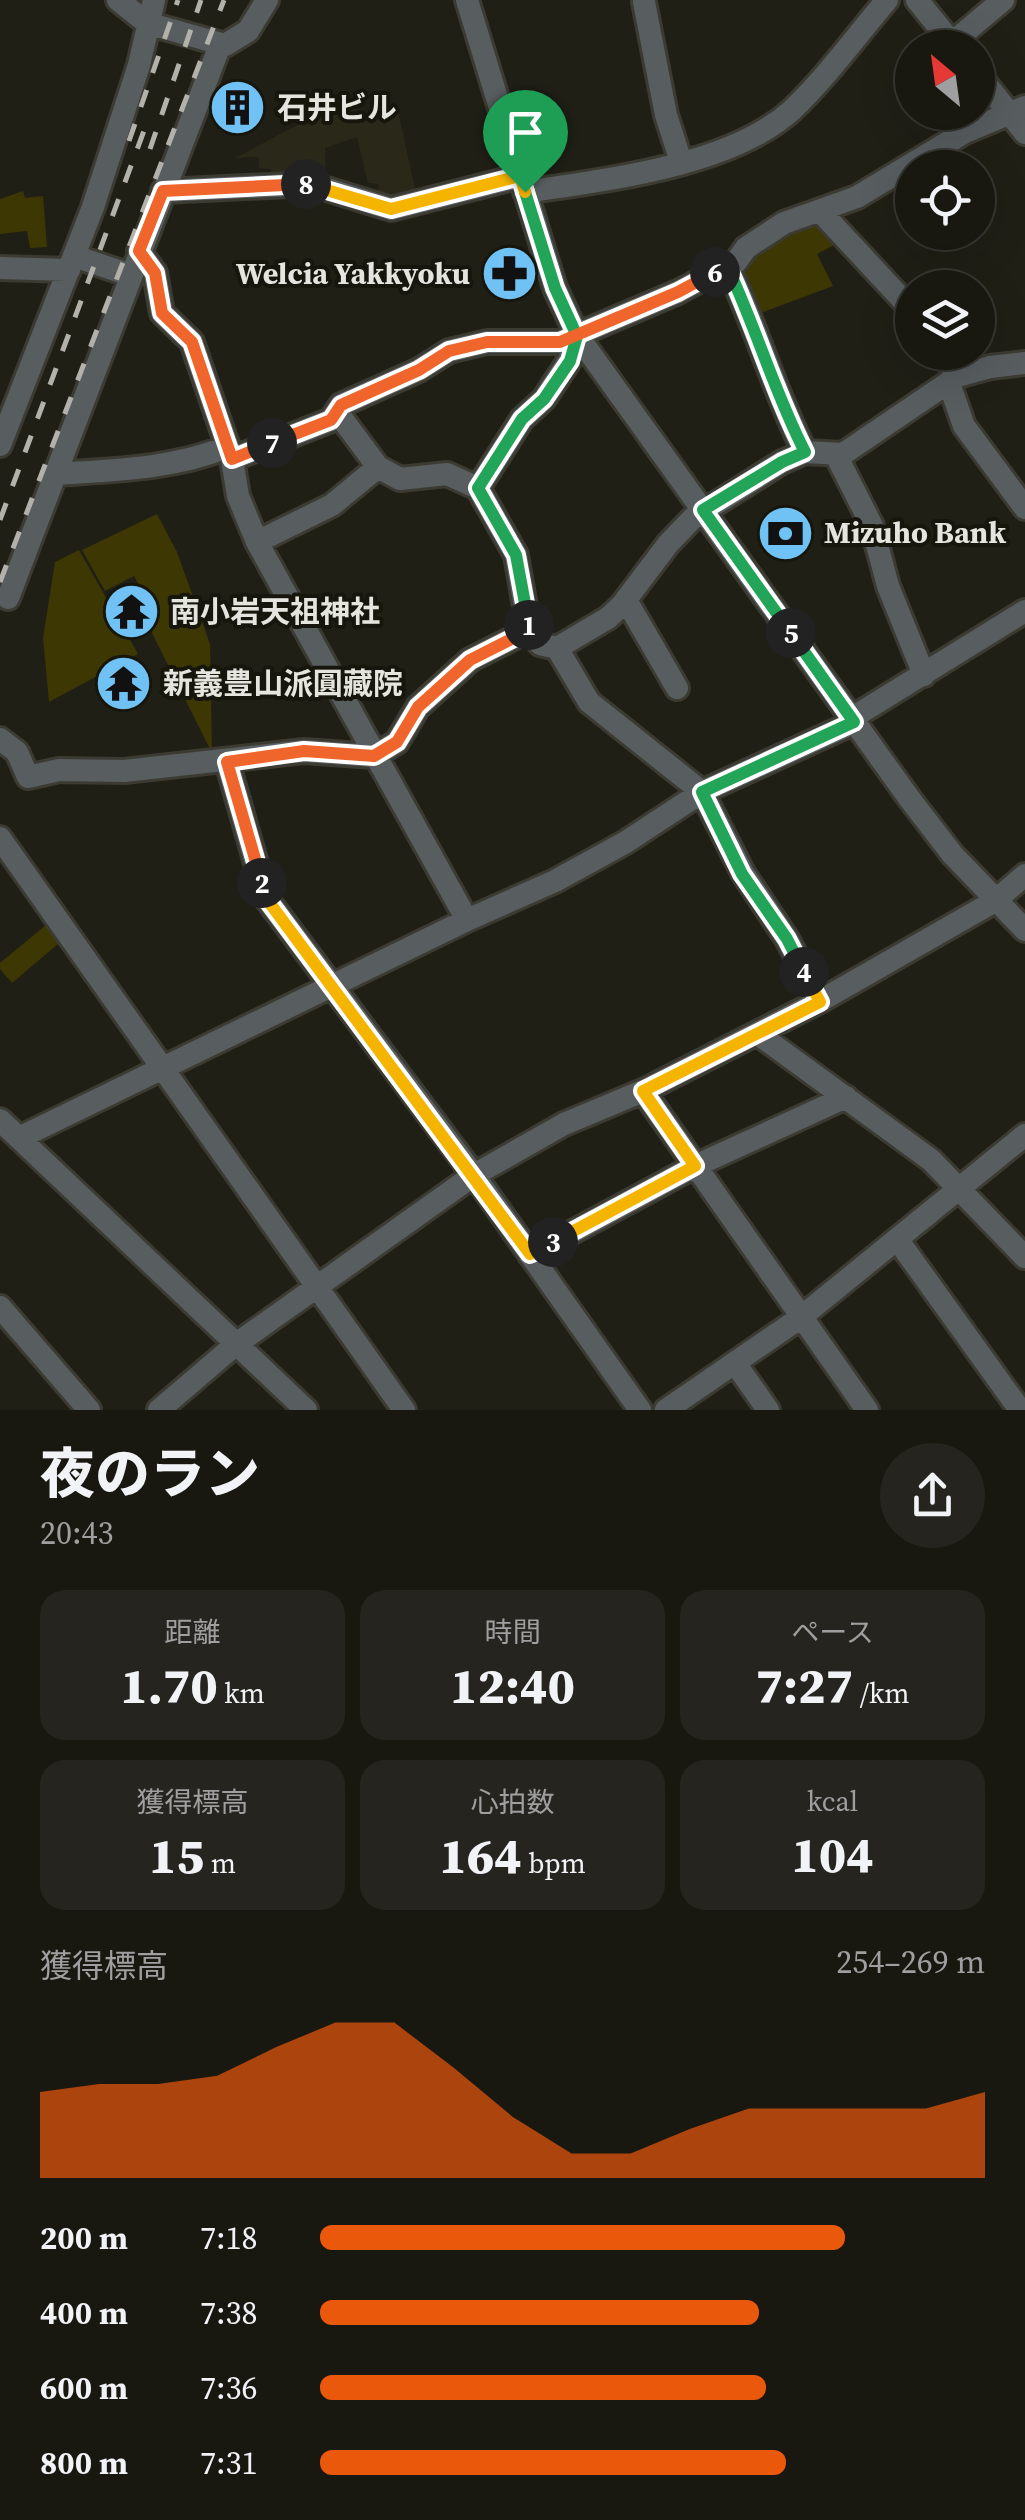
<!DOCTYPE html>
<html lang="ja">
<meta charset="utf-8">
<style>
:root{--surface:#181710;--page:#25241e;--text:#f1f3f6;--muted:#9f9f9f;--line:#363630;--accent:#ea580c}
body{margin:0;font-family:"Source Serif 4","Noto Sans JP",serif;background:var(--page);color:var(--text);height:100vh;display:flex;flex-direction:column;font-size:38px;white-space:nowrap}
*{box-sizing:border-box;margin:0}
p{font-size:32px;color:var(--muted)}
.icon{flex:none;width:55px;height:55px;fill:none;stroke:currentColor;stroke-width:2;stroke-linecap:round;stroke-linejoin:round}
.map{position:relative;height:1410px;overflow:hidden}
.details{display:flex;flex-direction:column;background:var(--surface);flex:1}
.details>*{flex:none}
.needle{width:65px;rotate:331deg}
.tools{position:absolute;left:895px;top:30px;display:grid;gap:20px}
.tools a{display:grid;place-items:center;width:100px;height:100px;border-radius:50%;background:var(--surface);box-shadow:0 10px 40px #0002,0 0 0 2px var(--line);font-size:50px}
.pin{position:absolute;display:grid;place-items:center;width:85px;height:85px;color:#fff;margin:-102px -42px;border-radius:50% 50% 50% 0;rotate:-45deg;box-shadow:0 0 10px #0007}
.pin .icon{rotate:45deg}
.km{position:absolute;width:50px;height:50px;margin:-25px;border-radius:50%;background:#222;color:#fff;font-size:28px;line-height:50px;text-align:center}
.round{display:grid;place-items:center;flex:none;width:105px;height:105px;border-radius:52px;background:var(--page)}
.summary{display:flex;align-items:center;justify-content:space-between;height:170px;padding:0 40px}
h1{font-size:55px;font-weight:800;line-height:75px}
.metrics{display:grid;grid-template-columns:repeat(3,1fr);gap:15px;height:170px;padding:10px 40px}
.metrics div{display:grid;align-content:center;border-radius:25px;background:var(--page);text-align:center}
.metrics b{font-size:50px;font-weight:800}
.metrics small{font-size:28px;font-weight:400}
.metrics p{font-size:28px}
.chart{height:280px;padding:20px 40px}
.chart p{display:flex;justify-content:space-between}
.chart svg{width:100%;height:180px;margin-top:10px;fill:var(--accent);opacity:.7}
ul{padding:0 40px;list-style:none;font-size:32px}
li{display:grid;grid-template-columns:160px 120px 1fr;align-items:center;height:75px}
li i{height:25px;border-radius:12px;background:var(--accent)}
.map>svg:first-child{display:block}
.built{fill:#2a2919}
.green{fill:#3c3703}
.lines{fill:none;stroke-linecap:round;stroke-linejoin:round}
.minor-casing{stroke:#3c3b32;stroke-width:28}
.minor{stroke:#585d60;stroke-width:22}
.rail{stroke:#b2b2ab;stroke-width:5;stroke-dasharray:18 18;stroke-linecap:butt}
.split-1-casing{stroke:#fff;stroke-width:20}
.split-2-casing{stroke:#fff;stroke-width:20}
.split-3-casing{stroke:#fff;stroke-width:20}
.split-4-casing{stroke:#fff;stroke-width:20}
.split-5-casing{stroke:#fff;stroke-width:20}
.split-6-casing{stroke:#fff;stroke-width:20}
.split-7-casing{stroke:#fff;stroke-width:20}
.split-8-casing{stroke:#fff;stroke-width:20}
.split-9-casing{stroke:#fff;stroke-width:20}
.split-1{stroke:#22a559;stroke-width:12}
.split-2{stroke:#f0652b;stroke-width:12}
.split-3{stroke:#f5b400;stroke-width:12}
.split-4{stroke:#f5b400;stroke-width:12}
.split-5{stroke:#22a559;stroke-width:12}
.split-6{stroke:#22a559;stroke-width:12}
.split-7{stroke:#f0652b;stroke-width:12}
.split-8{stroke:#f0652b;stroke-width:12}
.split-9{stroke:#f5b400;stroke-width:12}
.labels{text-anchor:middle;stroke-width:8;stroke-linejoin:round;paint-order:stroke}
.poi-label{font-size:30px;font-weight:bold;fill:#e5e5df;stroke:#17160d;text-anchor:start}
</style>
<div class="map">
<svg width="1025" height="1410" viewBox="0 0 1025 1410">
<rect width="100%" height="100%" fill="#201f16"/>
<path class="built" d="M349,98L359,116L397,107L417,197L375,200L379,184L368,183L357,137L325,148L326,182L271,180V169L259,168L258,157L235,158Z"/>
<path class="green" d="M23,191L25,198L43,196L47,247L30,248L27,231L0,234V199Z
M820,220L840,242L817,254L833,286L758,314L740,273C759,241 786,232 820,220Z
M157,514L177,552L210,644L212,753L142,613L152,607L134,576L105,591L82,550Z
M79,550L138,654L49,702L43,638L55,562Z
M52,920L65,938L12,983L0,969V963Z"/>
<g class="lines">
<defs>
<path id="minor" d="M118,0L147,23L225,45L248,31L267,0
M467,0L555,288L577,335L909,798L952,854L1025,930
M917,0L956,48
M644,2L666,115L681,162
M952,43L1003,0
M978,74L1025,133
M163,191L311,184L391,209L521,176
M525,192C605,180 731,166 792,110C827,77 856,36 887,0
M820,211L912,310
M139,251L155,273L162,313L192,342L232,459
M74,256L130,275
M727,266L736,262L746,248L784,223L857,197L965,132L1025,107
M0,268L69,270
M942,352L958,376
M949,383L964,426L1025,508
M337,412L378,467L400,479L447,474L478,488L516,555L529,630L540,644L557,648L589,702L702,792L743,873L787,939L820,1001
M0,445L93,207L139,65L154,0
M836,455L872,526L888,586L924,675
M378,467L332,505L257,542L467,920
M56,474C113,470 173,469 227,447
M478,488L522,419L544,399L569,361L577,335
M257,542L238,496L232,459L331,420L341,405L419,370L449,351L487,342H560L678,292L727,266C757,327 774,392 805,452
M8,598L220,45
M626,600L677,688
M557,648L608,618L622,605L668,544L693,518L782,462L805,452L843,454L958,376L990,367L1025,363
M852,718L1025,611
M0,739L17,752L28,777L59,770L124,771L304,751L374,756L397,742L418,707L470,660L529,630
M227,762L266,898L474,1175L640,1410
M0,838L404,1410
M758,1034L931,1160L1025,1257
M643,1091L867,1410
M0,1120L306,1410
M19,1138L467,920L555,881L626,842L702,792L855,722
M897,1239L1020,1410
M530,1255L695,1166L846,1097
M0,1307L89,1410
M735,1363L768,1410
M159,1410L235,1345L474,1175L564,1124L643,1091L820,1001L995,901L1025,875
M666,1410L800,1318L1025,1135"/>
</defs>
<use href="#minor" class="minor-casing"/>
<use href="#minor" class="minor"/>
<path class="rail" d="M129,141L178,0
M150,149L201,0
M0,520L145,128
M0,582L224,0"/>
</g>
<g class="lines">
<defs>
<path id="split-1" d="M525,192L555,288L577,336L570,361L544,399L522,419L478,488L516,555L529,625"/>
<path id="split-2" d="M262,883L227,762L304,751L374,756L397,742L418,707L470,660L529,630V625"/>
<path id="split-3" d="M262,883L266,898L530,1254L553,1242"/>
<path id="split-4" d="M553,1242L695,1166L643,1091L820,1002L804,972"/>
<path id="split-5" d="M791,633L854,722L702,792L742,874L787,939L804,972"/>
<path id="split-6" d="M715,272L727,266C756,327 774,392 805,452L782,462L703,510L791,633"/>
<path id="split-7" d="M272,443L331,420L341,405L419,370L449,351L487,342H560L678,292L715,272"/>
<path id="split-8" d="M272,443L232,459L192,342L162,313L155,273L139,251L163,191L306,184"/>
<path id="split-9" d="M306,184L391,209L520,176L525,192"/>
</defs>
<use href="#split-1" class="split-1-casing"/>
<use href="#split-2" class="split-2-casing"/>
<use href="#split-3" class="split-3-casing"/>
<use href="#split-4" class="split-4-casing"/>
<use href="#split-5" class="split-5-casing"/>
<use href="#split-6" class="split-6-casing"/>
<use href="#split-7" class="split-7-casing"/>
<use href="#split-8" class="split-8-casing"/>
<use href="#split-9" class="split-9-casing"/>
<use href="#split-1" class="split-1"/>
<use href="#split-2" class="split-2"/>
<use href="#split-3" class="split-3"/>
<use href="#split-4" class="split-4"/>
<use href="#split-5" class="split-5"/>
<use href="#split-6" class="split-6"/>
<use href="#split-7" class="split-7"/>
<use href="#split-8" class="split-8"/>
<use href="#split-9" class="split-9"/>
</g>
<defs>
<symbol id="building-disc" viewBox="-11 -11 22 22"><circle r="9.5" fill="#70c1f4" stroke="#17160d"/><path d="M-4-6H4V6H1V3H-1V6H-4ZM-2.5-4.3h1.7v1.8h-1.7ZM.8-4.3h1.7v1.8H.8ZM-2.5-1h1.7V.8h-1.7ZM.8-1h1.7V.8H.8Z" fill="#111"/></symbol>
<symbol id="pharmacy-disc" viewBox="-11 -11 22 22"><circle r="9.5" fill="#70c1f4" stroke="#17160d"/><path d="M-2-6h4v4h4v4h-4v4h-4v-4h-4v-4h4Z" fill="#111"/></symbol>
<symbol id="bank-disc" viewBox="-11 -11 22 22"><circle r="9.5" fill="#70c1f4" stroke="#17160d"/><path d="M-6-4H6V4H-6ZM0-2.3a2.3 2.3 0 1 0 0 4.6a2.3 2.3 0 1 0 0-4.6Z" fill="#111"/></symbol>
<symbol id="temple-disc" viewBox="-11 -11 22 22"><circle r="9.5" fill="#70c1f4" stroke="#17160d"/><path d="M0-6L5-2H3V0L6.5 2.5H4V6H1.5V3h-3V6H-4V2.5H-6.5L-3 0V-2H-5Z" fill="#111"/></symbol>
</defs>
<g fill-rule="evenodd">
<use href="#building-disc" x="206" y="76" width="63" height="63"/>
<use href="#pharmacy-disc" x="478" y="242" width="63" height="63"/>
<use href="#bank-disc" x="754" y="502" width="63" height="63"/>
<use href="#temple-disc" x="100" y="580" width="63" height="63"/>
<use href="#temple-disc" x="92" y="652" width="63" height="63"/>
</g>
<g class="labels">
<g class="poi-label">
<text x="277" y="118">石井ビル</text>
<text x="470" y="284" text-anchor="end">Welcia Yakkyoku</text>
<text x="824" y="543">Mizuho Bank</text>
<text x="170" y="622">南小岩天祖神社</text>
<text x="163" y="694">新義豊山派圓藏院</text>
</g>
</g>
</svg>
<div class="tools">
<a><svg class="needle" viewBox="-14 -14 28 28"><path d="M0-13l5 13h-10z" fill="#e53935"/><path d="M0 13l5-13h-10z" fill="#9f9f9f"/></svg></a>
<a><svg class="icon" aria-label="locate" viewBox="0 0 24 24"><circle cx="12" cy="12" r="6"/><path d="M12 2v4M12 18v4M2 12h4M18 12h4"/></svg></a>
<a><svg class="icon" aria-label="layers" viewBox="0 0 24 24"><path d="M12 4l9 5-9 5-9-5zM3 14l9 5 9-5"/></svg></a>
</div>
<div class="pin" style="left:525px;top:192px;background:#1e9e55"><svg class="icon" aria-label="arrive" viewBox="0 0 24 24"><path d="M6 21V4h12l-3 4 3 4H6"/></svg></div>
<b class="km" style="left:529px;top:625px">1</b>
<b class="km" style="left:262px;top:883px">2</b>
<b class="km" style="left:553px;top:1242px">3</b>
<b class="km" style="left:804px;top:972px">4</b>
<b class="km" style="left:791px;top:633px">5</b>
<b class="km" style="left:715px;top:272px">6</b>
<b class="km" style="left:272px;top:443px">7</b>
<b class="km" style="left:306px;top:184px">8</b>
</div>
<section class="details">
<div class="summary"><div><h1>夜のラン</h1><p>20:43</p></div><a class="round"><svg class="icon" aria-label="share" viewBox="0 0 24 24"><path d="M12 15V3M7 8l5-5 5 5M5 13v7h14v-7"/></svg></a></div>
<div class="metrics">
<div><p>距離</p><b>1.70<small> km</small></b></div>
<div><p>時間</p><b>12:40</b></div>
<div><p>ペース</p><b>7:27<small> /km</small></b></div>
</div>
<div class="metrics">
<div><p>獲得標高</p><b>15<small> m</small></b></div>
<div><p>心拍数</p><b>164<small> bpm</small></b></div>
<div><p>kcal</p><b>104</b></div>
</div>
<div class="chart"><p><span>獲得標高</span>254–269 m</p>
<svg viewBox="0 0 160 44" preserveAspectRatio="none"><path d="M0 44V23L10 21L20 21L30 19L40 12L50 6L60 6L70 17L80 29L90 38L100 38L110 32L120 27L130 27L140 27L150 27L160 23V44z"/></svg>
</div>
<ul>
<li><b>200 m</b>7:18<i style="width:79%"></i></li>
<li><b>400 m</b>7:38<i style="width:66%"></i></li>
<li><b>600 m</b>7:36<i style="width:67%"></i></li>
<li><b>800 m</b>7:31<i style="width:70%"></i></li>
</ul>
</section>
